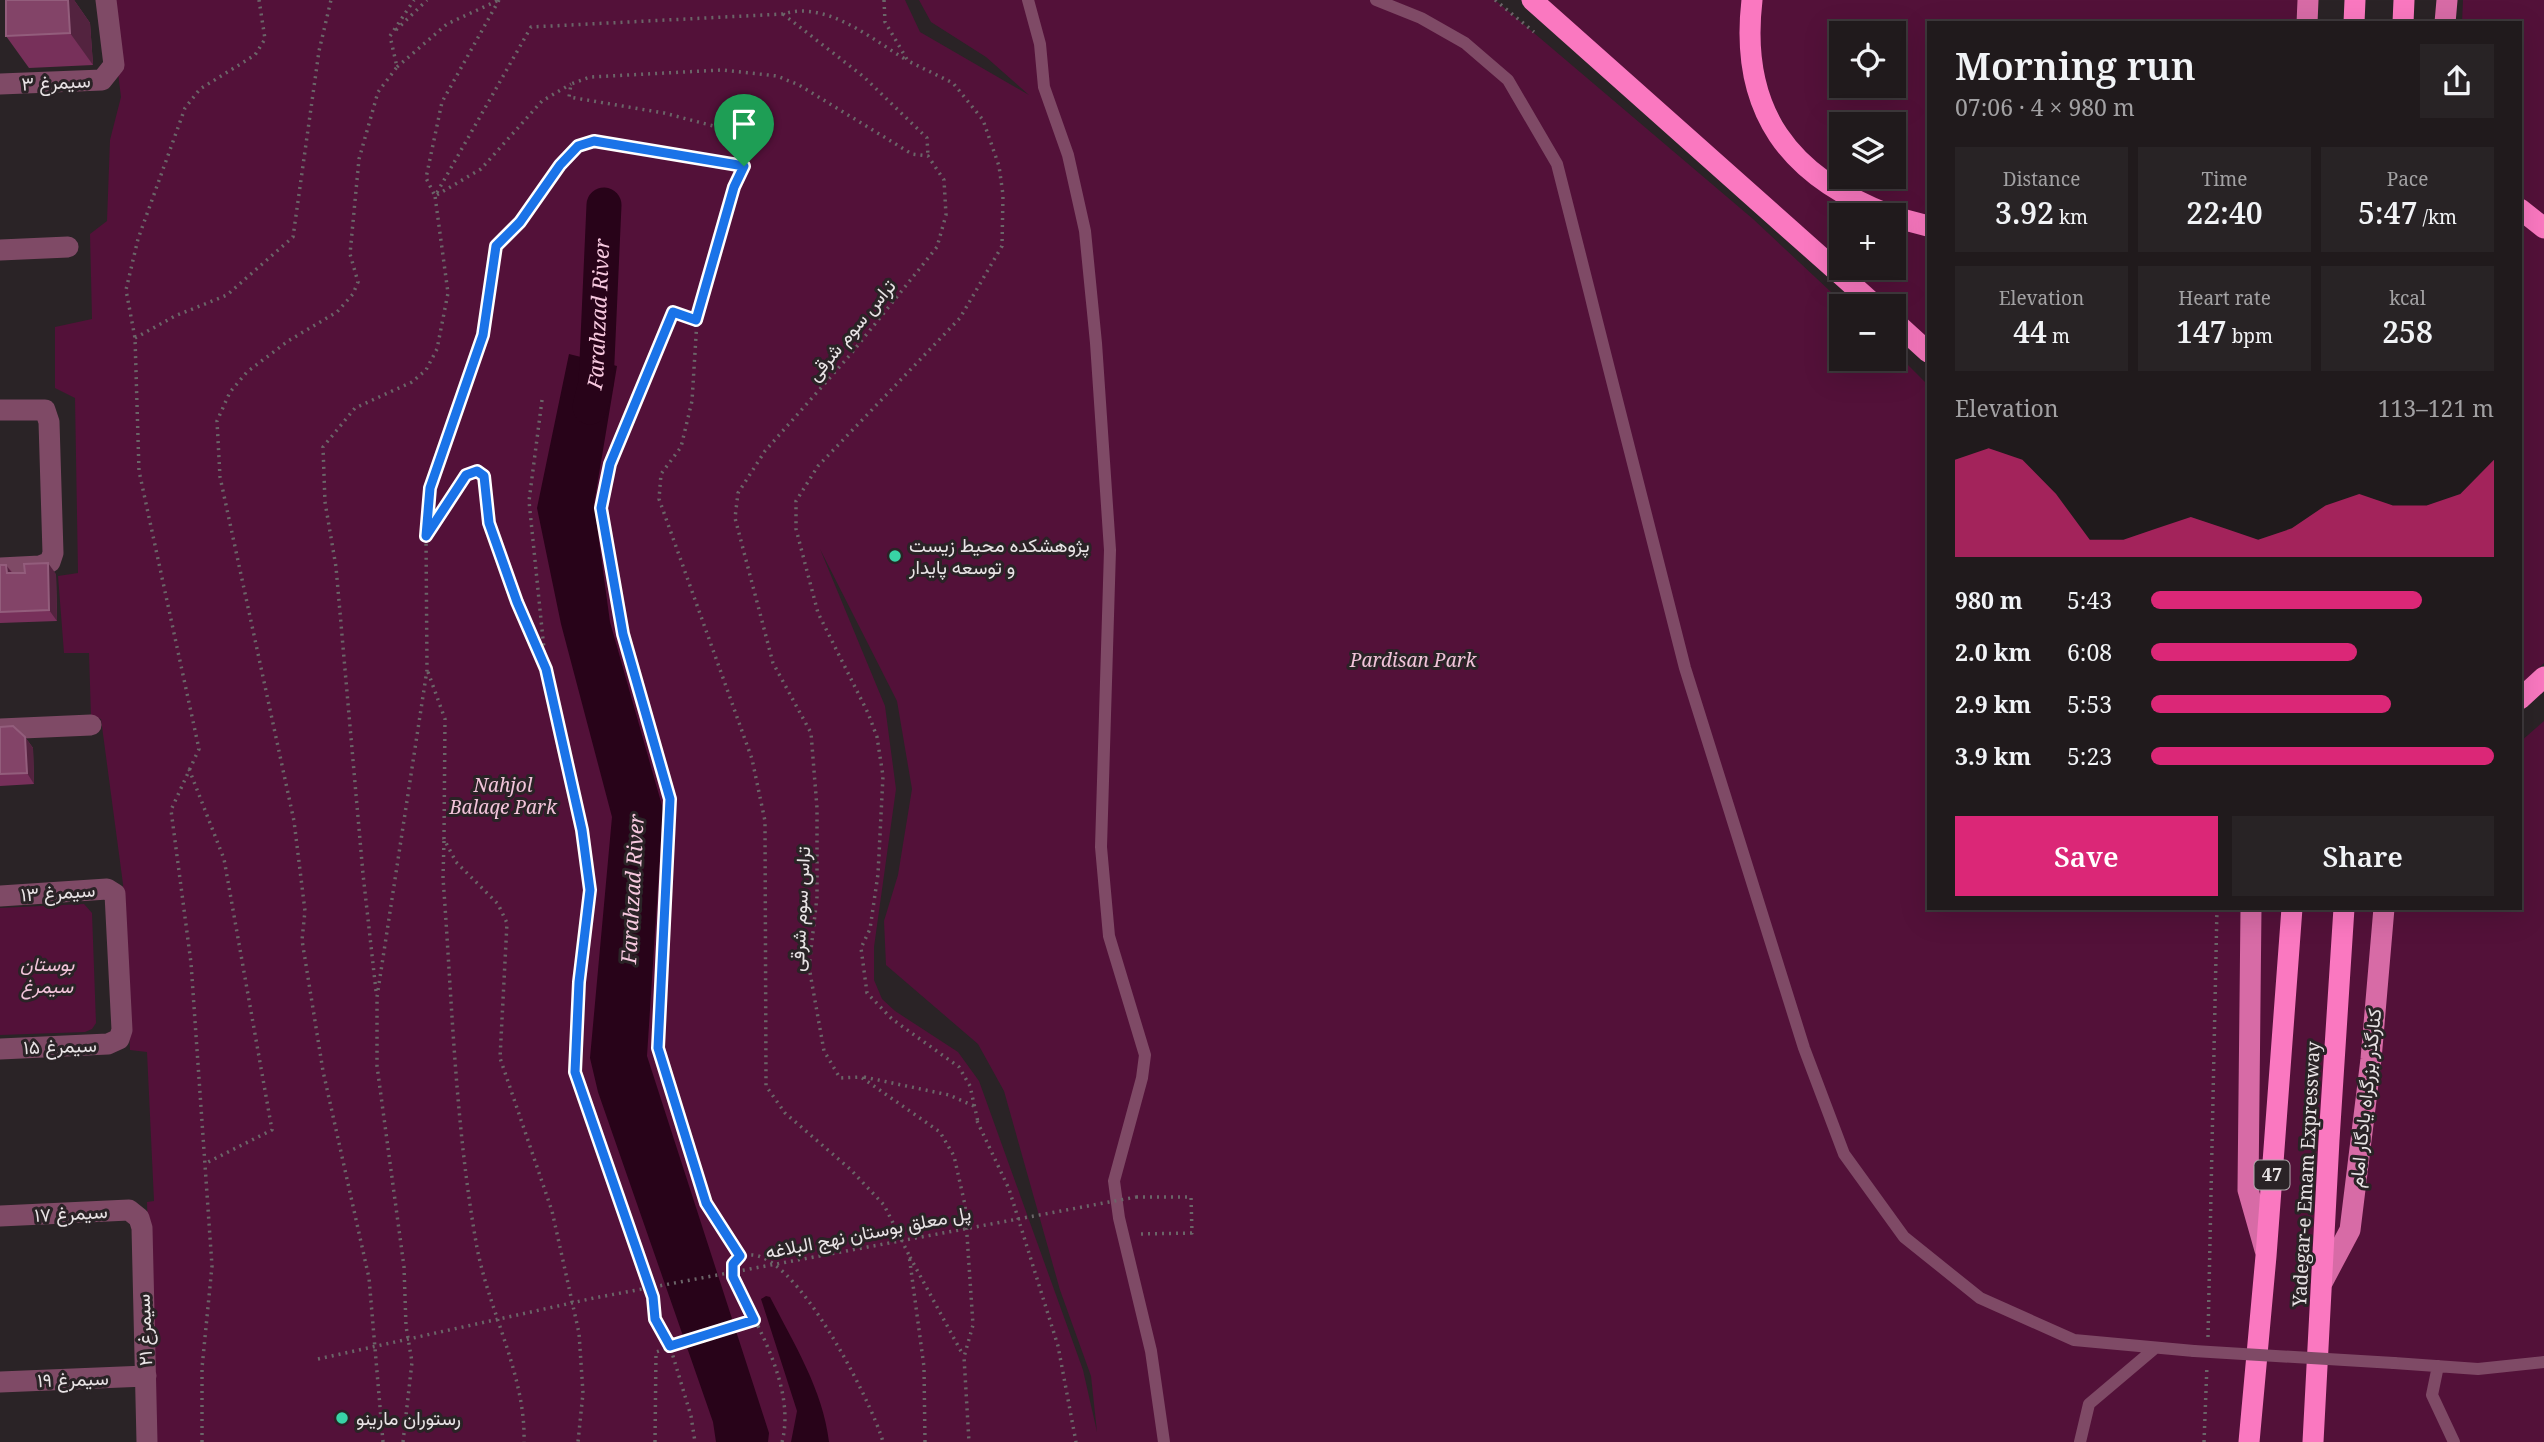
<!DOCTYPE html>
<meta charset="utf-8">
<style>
:root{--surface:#201a1c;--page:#282325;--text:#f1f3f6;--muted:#a2a1a3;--line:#3d383b;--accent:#db2777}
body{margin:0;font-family:"Noto Serif",Vazirmatn,serif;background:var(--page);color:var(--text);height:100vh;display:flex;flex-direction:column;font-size:26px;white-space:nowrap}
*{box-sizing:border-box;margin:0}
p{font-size:23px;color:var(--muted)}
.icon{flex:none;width:38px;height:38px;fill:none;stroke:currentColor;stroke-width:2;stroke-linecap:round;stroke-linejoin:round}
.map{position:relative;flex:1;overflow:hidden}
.sheet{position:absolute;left:1927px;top:21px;width:595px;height:889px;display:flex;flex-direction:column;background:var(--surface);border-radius:0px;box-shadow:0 7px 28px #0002,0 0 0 2px var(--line)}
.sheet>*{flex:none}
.buttons{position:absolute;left:1829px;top:21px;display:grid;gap:14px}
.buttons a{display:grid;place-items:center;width:77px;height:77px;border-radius:0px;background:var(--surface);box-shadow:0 7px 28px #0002,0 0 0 2px var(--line);font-size:35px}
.pin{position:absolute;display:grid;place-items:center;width:60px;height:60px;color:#fff;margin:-72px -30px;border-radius:50% 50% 50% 0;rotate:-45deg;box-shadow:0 0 7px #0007}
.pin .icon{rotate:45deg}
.round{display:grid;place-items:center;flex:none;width:74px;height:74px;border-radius:0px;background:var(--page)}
.head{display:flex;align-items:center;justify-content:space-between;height:119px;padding:0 28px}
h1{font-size:38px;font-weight:600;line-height:52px}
.metrics{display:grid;grid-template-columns:repeat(3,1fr);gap:10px;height:119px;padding:7px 28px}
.metrics div{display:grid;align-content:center;border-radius:0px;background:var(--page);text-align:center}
.metrics b{font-size:30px;font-weight:600}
.metrics small{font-size:19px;font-weight:400}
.metrics p{font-size:19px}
.chart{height:196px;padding:14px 28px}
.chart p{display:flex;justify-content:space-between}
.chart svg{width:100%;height:126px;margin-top:7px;fill:var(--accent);opacity:.7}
.action{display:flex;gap:14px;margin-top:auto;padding:14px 28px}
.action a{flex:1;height:80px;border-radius:0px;background:var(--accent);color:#fff;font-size:28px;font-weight:600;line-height:80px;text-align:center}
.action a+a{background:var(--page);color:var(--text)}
ul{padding:0 28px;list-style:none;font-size:23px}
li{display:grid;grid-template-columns:112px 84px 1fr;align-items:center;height:52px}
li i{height:18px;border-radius:9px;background:var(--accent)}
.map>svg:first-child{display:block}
.green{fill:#531139;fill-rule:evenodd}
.water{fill:#280319}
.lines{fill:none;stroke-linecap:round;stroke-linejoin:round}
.river{stroke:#280319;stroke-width:35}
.path{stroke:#6b6568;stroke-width:3.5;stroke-dasharray:2 5;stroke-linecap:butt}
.lane{stroke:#7f4a66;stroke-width:12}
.street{stroke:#7f4a66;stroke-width:21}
.primary{stroke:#d76ba6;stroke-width:21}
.highway{stroke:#fa78c0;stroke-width:21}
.path-bridge{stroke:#6b6568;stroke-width:3.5;stroke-dasharray:2 5;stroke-linecap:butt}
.lane-bridge{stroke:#7f4a66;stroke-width:12}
.wall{fill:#77305a}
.shaded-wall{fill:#53233f}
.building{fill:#834468;stroke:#935d7c;stroke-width:2}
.route-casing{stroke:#fff;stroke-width:14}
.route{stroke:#1a73e8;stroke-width:9}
.poi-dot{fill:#38d4a6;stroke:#2a2326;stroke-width:2.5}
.labels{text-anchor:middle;stroke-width:6;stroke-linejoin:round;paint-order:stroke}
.shield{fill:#2a2326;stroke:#afa9ac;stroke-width:2}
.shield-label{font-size:18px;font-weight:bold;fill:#e8e3e5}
.street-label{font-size:19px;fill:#e8e3e5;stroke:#2a2326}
.poi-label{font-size:19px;fill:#e8e3e5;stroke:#2a2326;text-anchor:start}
.park-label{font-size:19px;font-style:italic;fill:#f2c4da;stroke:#2a2326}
.water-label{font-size:21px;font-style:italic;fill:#f7c9df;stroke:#2a2326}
</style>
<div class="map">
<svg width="2544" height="1442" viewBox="0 0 2544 1442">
<rect width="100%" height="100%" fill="#2a2326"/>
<path class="green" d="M109,0H905L920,32L1029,95L986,57L931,22L919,0H1495L1753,219L1846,306H1841V359H1894V351L1928,385V908H2520V742L2544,721V1442H154L147,1202L154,1201L147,1052L130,1050L123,884L101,719L91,717L89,653H64L58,576L78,573L75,398L55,388V327L92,319L90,234L107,221L110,140L121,97ZM820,549L897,701L912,789L898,875L884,921L886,965L978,1044L1004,1091L1060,1290L1091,1376L1097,1432L1083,1370L979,1081L958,1052L895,1011L882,999L874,980V947L896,789L885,706Z
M1544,0H1743C1744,26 1740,55 1745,81C1756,145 1810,190 1866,215H1841V262Z
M1760,0H2298L2296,23H1928V216C1855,195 1804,173 1771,99C1767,89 1758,76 1757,65C1756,44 1759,21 1760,0ZM1841,33H1894V86H1841ZM1841,124H1894V177H1841Z
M2463,0H2544V220L2520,200V23H2462Z
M2520,223L2544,239V663L2520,685Z
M1894,224L1928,233V340L1847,268H1894Z
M84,904L92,913L96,1023L92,1029L85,1032L0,1035V908Z"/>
<path class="water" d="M569,354L617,366L594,504L610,622L663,809L647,1056L769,1433L768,1442H716L713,1422L598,1092L590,1058L612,817L561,624L537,508Z
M766,1296L770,1297C794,1344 823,1390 829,1442H791L797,1411L761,1299Z"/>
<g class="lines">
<path class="river" id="s1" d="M590,407L596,383L604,205"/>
<path class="path" d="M499,0L442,102L426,178L435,196L481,169L542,101L571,84
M884,0L885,22L908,61L953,83L983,120L999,166L1003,195L1002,246L960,318L818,466L796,501V529L818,613L868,713L877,737L883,776L878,874L870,929L861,948L867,993L892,1019L959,1067L970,1086L978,1122
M1495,0L1534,32
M783,14L864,77L927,138L928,156
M396,30L427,0
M397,67L447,24L499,0
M697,320L673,312L610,464L602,508L623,634L670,799L658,1048L706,1203L740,1256
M135,338L175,316L227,295L293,237L319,51L331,0
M542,400L529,501L546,669L582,830L590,890L579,982L575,1072L653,1296L655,1319L670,1346L691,1416L695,1442
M427,534L466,475L477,471L484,476C489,542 517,603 543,664
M428,672L445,719L444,839L456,862L498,904L507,923L500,1058L552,1211L579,1333L583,1393L578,1442
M189,769L224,859L272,1130L206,1163
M444,841L443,878C452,999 455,1122 476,1242C487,1308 526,1374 524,1442
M376,991L363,874L336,567L325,502L323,447L355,408L412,382L426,370L437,349L448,293L435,196L531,27L783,14C827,0 873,40 908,61
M864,1077L949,1095L974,1106
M977,1121L1009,1189L1058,1346L1076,1442
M1136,1197H1191L1192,1233L1137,1234
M910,1257L963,1355
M2208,1337L2217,908
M202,1442V1368L212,1266L191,963L171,810L199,749L139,471L135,338L126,290L138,239L185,108L200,89L255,55L265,39L259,0
M383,1442L369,1278L323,1071L302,940L305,911L294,821L220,477L217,421L230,392L247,372L288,341L337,312L353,294L358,282L350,254L359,159L378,92L397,67L390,36L414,0
M403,1442L412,1362L406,1326L404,1267L377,1066V997L427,670L426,536L430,488L483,335L496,246L520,222L560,165L578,146L594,141L744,166
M655,1442L656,1352L754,1320
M782,1442C796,1388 757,1325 733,1277V1264C778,1211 874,1406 883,1442
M925,1442L924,1367L909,1255L884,1205L850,1169L785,1113L766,1086L765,821L752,759L659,499L661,474L681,447L692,401L697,320L734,187L751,154L748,135L664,113L569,97L571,84L590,77L722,70L777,76L799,85L912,154L928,156L944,180L946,215L937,247L850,355L765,451L738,493L735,518L773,663L811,733L817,808V897L809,967L824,1051L840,1078L861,1077L940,1132L954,1156L965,1205L973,1325L964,1357L969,1442
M2204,1442L2207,1365"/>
<path class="lane" d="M1028,0L1040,44L1044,87L1068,155L1085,231L1096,343L1110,550L1101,847L1109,936L1145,1055L1142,1078L1114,1181L1119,1218L1151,1351L1164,1442
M1376,0L1421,18L1465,43L1508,80L1557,164L1685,668L1804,1048L1844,1154L1904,1237L1980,1298L2074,1340L2194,1351
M2394,1363L2478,1369L2544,1362
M2438,1366L2432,1395L2454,1442
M2080,1442L2089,1404L2154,1349"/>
<path class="street" d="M0,84L102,80L114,65L106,0
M0,250L68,247
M0,410H45L49,422L53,553L50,562L40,566L0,568
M0,729L91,725
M0,896L107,889L115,894L122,1030L119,1039L108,1044L0,1049
M0,1216L129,1210L139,1218L142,1228L147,1442
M0,1382L146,1376"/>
<path class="primary" d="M2307,23L2308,0
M2445,23L2447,0
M2251,908L2248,1190L2265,1250
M2323,1281L2350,1230L2371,1059L2384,908"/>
<path class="highway" d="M1532,0L1876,306
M1752,0C1739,111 1789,177 1890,215
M2354,23L2355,0
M2403,23L2404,0
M2520,209L2544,228
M1894,217L1928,226
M1894,321L1928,352
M2520,699L2544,677
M2249,1442L2266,1256L2292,908
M2313,1442L2329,1140L2344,908"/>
<path class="path-bridge" d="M318,1359L594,1298L1136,1197"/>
<path class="lane-bridge" d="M2194,1351L2394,1363"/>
</g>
<path class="wall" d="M6,0H74L90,23L93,65L29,68L6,36Z
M0,565H6L13,573L56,574L57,621L0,623Z
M0,727L25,737L33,748L34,784L0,786Z"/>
<path class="shaded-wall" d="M68,0H74L90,23L93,65L70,33Z
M48,563L56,574L57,621L49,610Z
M6,565L14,576L7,573Z
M25,737L33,748L34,784L27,773Z"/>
<path class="building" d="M6,0H68L70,33L6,36Z
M48,563L49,610L0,612V565H6L7,573H25L24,564Z
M13,726L25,737L27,773L0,774V727Z"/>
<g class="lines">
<defs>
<path id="route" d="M594,141L744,166L734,187L696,320L673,312L610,464L601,508L623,634L670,799L658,1048L706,1203L740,1256L733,1264V1277L754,1320L670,1346L655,1319L653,1297L575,1072L579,982L590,890L582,830L546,669L517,602L489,523L484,476L477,471L466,475L426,536L430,488L483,335L496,246L520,222L560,165L578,146Z"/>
</defs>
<use href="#route" class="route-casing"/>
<use href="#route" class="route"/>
</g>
<g class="poi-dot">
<circle cx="895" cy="556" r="7"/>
<circle cx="342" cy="1418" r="7"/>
</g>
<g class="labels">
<rect class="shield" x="2254.5" y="1160.5" width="35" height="29" rx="5"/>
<g class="shield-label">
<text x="2272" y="1181">47</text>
</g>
<g class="street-label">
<text transform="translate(56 82) rotate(-3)" y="7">سیمرغ ۳</text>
<text transform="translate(851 330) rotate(-50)" y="7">تراس سوم شرقی</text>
<text transform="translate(58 892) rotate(-4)" y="7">سیمرغ ۱۳</text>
<text transform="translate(800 909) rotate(-87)" y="7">تراس سوم شرقی</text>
<text transform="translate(60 1046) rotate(-2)" y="7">سیمرغ ۱۵</text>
<text transform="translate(2365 1098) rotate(-84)" y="7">کنارگذر بزرگراه یادگار امام</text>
<text transform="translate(2306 1174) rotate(-87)" y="7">Yadegar-e Emam Expressway</text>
<text transform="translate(71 1213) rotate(-3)" y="7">سیمرغ ۱۷</text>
<text transform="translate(868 1232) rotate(-11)" y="7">پل معلق بوستان نهج البلاغه</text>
<text transform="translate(144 1330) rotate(-92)" y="7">سیمرغ ۲۱</text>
<text transform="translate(73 1379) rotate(-2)" y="7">سیمرغ ۱۹</text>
</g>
<g class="poi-label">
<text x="909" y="552">پژوهشکده محیط زیست<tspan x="909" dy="22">و توسعه پایدار</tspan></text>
<text x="356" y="1425">رستوران مارینو</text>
</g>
<g class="park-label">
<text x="1413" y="667">Pardisan Park</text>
<text x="503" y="792">Nahjol<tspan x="503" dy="22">Balaqe Park</tspan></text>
<text x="47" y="971">بوستان<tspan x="47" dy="22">سیمرغ</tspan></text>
</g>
<g class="water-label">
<text dy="7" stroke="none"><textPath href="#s1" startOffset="94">Farahzad River</textPath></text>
<text transform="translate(633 889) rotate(-87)" y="7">Farahzad River</text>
</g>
</g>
</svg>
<div class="buttons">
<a><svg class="icon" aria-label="locate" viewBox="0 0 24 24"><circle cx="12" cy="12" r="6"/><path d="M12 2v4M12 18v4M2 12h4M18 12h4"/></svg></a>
<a><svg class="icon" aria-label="layers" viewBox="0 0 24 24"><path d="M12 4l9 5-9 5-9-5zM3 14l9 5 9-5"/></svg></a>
<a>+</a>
<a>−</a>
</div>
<div class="pin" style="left:744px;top:166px;background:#1e9e55"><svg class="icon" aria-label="arrive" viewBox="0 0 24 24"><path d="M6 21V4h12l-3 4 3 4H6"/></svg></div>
<section class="sheet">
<div class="head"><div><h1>Morning run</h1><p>07:06 · 4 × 980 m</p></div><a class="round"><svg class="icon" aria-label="share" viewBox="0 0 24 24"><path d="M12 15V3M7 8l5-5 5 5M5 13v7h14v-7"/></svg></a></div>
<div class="metrics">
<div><p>Distance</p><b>3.92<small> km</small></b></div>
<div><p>Time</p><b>22:40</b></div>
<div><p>Pace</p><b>5:47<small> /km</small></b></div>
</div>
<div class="metrics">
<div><p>Elevation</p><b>44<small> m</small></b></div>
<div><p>Heart rate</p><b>147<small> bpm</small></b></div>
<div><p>kcal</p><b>258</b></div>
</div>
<div class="chart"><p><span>Elevation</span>113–121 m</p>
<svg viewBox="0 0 160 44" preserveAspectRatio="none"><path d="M0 44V10L10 6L20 10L30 22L40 38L50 38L60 34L70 30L80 34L90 38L100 34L110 26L120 22L130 26L140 26L150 22L160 10V44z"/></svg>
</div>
<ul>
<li><b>980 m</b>5:43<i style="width:79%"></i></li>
<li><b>2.0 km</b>6:08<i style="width:60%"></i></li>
<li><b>2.9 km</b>5:53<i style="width:70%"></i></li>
<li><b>3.9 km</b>5:23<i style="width:100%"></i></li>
</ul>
<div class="action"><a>Save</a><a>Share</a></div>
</section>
</div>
